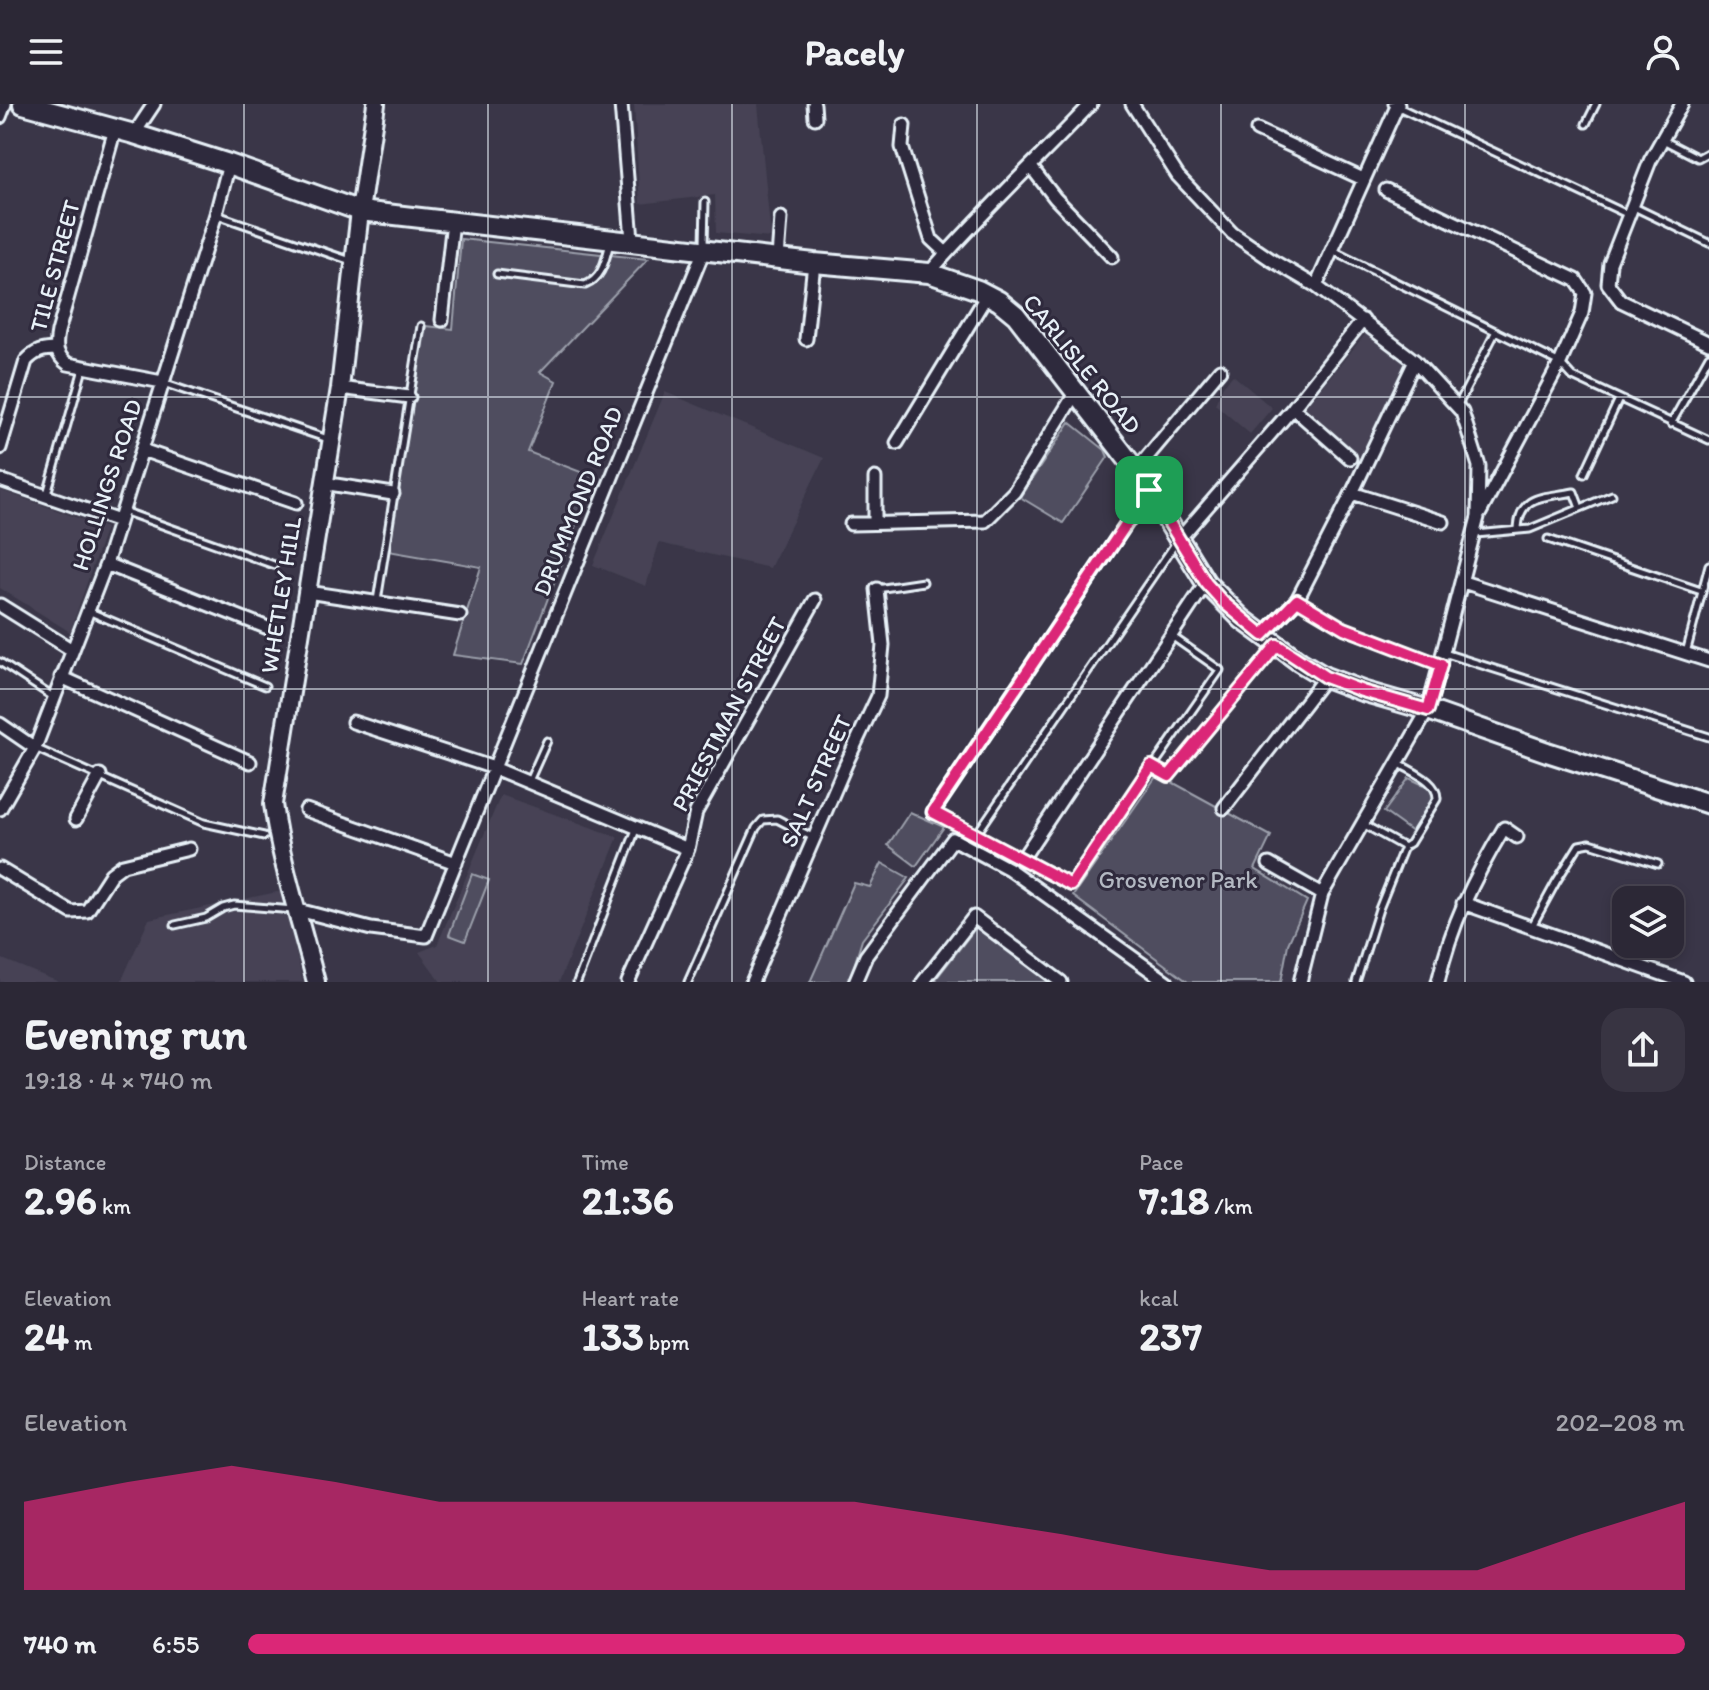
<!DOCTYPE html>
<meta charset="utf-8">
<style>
:root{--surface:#2c2836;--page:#383442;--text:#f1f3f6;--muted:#a6a6ad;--line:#484451;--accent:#db2777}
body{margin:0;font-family:Itim,sans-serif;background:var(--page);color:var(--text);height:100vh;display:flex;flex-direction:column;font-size:30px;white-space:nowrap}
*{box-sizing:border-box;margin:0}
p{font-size:26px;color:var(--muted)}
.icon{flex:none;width:44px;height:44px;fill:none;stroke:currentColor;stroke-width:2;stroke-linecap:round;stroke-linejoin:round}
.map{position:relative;height:878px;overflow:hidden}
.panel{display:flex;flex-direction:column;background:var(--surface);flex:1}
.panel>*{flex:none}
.buttons{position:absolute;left:1612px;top:782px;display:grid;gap:16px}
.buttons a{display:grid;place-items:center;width:72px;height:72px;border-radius:16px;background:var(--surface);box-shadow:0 4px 12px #0003,0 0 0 2px var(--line);font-size:40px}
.pin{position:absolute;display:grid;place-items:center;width:68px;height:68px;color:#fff;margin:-34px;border-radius:16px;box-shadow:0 4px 12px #0006}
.round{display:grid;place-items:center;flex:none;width:84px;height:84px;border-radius:24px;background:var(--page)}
.summary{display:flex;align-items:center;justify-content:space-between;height:136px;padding:0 24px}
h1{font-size:44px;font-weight:700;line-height:60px}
.figures{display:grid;grid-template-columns:repeat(3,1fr);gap:12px;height:136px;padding:8px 24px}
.figures div{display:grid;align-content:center}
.figures b{font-size:40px;font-weight:700}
.figures small{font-size:22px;font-weight:400}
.figures p{font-size:22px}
.chart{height:224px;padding:16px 24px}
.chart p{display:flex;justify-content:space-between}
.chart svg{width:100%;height:144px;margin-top:8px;fill:var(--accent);opacity:.7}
ul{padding:0 24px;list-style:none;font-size:26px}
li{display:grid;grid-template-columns:128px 96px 1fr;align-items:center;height:60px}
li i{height:20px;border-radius:10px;background:var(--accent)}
header{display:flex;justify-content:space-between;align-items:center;height:104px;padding:0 24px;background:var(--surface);font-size:36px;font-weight:700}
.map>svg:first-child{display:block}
.built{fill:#464354}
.green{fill:#504e5f;stroke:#9ca0ac;stroke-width:2}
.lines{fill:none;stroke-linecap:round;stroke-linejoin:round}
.lane-casing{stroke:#e8f1f8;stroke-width:11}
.street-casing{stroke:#e8f1f8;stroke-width:17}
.secondary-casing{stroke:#e8f1f8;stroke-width:22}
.primary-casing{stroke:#e8f1f8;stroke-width:24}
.lane{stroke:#2f2a3d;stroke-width:5}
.street{stroke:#2f2a3d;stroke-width:11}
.secondary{stroke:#2f2a3d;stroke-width:16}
.primary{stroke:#2f2a3d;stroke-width:18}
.route-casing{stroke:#fff;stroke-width:16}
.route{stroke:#db2777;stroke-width:10}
.grid{fill:none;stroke:#e8f1f8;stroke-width:2;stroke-opacity:0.55}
.labels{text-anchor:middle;stroke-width:6;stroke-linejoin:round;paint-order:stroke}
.street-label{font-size:24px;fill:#e8f1f8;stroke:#2f2a3d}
.park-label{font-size:24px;fill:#b3b8c2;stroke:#2f2a3d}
</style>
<header><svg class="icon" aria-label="menu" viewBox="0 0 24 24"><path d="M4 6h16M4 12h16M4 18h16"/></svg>Pacely<svg class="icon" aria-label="person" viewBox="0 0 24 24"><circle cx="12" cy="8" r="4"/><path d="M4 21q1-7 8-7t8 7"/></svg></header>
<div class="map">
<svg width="1709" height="878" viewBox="0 0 1709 878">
<rect width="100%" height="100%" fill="#3a3648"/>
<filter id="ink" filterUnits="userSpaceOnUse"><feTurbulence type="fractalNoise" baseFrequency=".0125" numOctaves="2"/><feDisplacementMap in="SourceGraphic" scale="16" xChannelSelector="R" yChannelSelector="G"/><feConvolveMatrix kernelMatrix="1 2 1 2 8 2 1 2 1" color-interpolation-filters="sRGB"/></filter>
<g filter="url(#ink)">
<path class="built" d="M634,0H758L771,134L716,129L715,91L640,100Z
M1368,227L1408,261L1362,354L1305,303Z
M1233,271L1272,304L1250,330L1215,300L1223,282Z
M665,288L824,354L770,464L659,439L646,482L593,461Z
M0,386L106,424L70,528L0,484Z
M501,691L618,733L559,878H441L419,848L437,841Z
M282,787L303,878H121L149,815Z
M0,854L59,878H0Z"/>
<path class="green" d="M461,135L648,155L540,268L556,277L528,348L594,373L523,560L453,551L481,463L388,447L426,222L453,225Z
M1070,318L1105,346L1108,353L1063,419L1020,393Z
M1161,672L1271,732L1255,765L1307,797L1288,840L1281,878H1188L1073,792L1155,674Z
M1409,674L1430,684L1434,693L1412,728L1384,708Z
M910,708L944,723L916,762L888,741Z
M882,759L909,774L862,836L849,878H810L854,779L870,783Z
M472,770L489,776L465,837L449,831Z
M978,821L1053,878H938L936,875Z"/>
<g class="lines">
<defs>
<path id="lane" d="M1392,0L1629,111
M1586,20L1596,0
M1663,36L1698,54L1709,48
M1634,103L1709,139
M217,111L351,157
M704,141L705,98
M1331,146L1560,259L1573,273L1709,336
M497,170L585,181C603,174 605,156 610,139
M163,279L328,335
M1458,301L1496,227
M1671,320L1709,252
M1584,370L1619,295
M47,390L83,265
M123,407L274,461
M1518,426C1519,389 1545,394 1574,388L1580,404
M1476,430L1530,425L1612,391
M1548,435L1701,487
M877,485L923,478
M1298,496L1344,524L1437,560
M377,497L421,222
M88,507L265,582
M1444,549L1709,633
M1686,549L1709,461
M0,558L53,593
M35,644L204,719L264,732
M1398,659C1412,668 1438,677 1437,695L1410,739L1404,743
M1151,662L1169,672L1274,543
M529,677L547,637
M934,709L1071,781L1220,566L1173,533
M976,731L1177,437
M175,821L206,814L223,804L234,801L294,806
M1532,822L1556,778L1579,741L1590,739L1658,760
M577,878L637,723
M688,878L756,724L763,716L777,715L814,734
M1356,878L1379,805L1404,743L1363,720"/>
<path id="street" d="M621,0L632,136
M814,0L815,14
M1132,0L1178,72L1232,129L1273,157L1316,182L1415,257L1462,308L1479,362L1478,413L1428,606L1322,790L1300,878
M1682,0L1650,57L1610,159L1608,180L1621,197L1709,239
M0,13L5,0
M904,21L902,43L931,135L946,149
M115,25L58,228C55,243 56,251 68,260L162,278
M1257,26L1363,75
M134,30L154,0
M1031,63L1055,94L1112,153
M1386,86L1576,176L1585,189L1582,209L1560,259L1480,409
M778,154L781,114
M929,169C980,110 1037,57 1091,0
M1316,182L1398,0
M442,216L453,117
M806,235L814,159
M340,284L409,293
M1293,304L1350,354
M897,339L987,191
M0,344L26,257C35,247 43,245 56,245
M142,346L296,399
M1136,366L1220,266
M0,376L119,417
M323,379L393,390
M1352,389L1443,418
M875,419V374
M851,420L985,417L1014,388L1076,288
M1180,434L1293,304L1363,216
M106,460L268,524
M1463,478L1709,557
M307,488L460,511
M0,501L72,546
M1263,531L1297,496L1352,389L1415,257
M61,573L250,658
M353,618L494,664L688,745
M0,620L35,644
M1224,704L1325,573
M0,705L35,644L106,460L216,110L229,60
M306,706L456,759
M933,708L1149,386
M76,715L100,671
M1022,755L1206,479
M1269,760L1322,790
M0,765L71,808L87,807L111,770L123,761L189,745
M1463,799L1684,878
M298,806L371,825L426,832L704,146
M628,878L688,745L696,708L815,496
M752,878L846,660L878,592L883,541L877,485
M855,878L866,852L953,735L1009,765L1167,878
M923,878L974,813L1061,878
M1438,878C1451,821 1474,774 1504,724L1517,733"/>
<path id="secondary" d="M316,878C301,819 281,761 273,700L340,284L360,107L376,0"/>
<path id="primary" d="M23,0L134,30L229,60L360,107L814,159L929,169L978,186L999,197L1016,211L1136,366L1206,479L1242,515L1300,558L1325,573L1362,587L1428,606L1547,648L1709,700"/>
</defs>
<use href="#lane" class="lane-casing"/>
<use href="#street" class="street-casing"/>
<use href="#secondary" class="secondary-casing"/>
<use href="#primary" class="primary-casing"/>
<use href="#lane" class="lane"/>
<use href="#street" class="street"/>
<use href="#secondary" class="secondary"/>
<use href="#primary" class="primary"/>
</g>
</g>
<g class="lines" filter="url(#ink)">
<defs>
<path id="route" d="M1149,386L1206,479L1223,498L1263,531L1297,496L1344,524L1441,561L1428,606L1362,587L1325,573L1277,541L1169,672L1151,662L1071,781L933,708Z"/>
</defs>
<use href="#route" class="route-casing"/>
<use href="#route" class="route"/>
</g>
<path class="grid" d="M244,0V878M488,0V878M732,0V878M977,0V878M1221,0V878M1465,0V878M0,293H1709M0,585H1709"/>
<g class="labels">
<g class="street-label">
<text transform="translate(55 162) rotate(-75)" y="8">TILE STREET</text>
<text transform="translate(1082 260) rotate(51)" y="8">CARLISLE ROAD</text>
<text transform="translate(107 381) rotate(-72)" y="8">HOLLINGS ROAD</text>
<text transform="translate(578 397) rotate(-68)" y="8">DRUMMOND ROAD</text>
<text transform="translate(281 491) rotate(-81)" y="8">WHETLEY HILL</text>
<text transform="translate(729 610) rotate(-62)" y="8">PRIESTMAN STREET</text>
<text transform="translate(816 677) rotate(-66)" y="8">SALT STREET</text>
</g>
<g class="park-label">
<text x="1178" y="784">Grosvenor Park</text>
</g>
</g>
</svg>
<div class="buttons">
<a><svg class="icon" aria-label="layers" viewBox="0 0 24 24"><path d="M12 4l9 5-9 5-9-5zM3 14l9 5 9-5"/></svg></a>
</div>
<div class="pin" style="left:1149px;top:386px;background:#1e9e55"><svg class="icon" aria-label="arrive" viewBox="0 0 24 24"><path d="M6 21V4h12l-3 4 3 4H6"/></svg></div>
</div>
<section class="panel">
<div class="summary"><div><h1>Evening run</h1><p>19:18 · 4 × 740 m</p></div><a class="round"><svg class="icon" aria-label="share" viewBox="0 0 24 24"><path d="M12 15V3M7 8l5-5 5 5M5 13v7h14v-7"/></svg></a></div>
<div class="figures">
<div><p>Distance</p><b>2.96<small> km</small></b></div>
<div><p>Time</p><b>21:36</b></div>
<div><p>Pace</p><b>7:18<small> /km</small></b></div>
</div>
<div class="figures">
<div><p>Elevation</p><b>24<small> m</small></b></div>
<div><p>Heart rate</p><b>133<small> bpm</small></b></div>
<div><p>kcal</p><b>237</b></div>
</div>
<div class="chart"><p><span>Elevation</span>202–208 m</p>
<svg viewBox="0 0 160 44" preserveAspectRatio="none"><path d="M0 44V17L10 11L20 6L30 11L40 17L50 17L60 17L70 17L80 17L90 22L100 27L110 33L120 38L130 38L140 38L150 27L160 17V44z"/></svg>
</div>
<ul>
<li><b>740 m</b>6:55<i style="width:100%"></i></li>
</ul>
</section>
